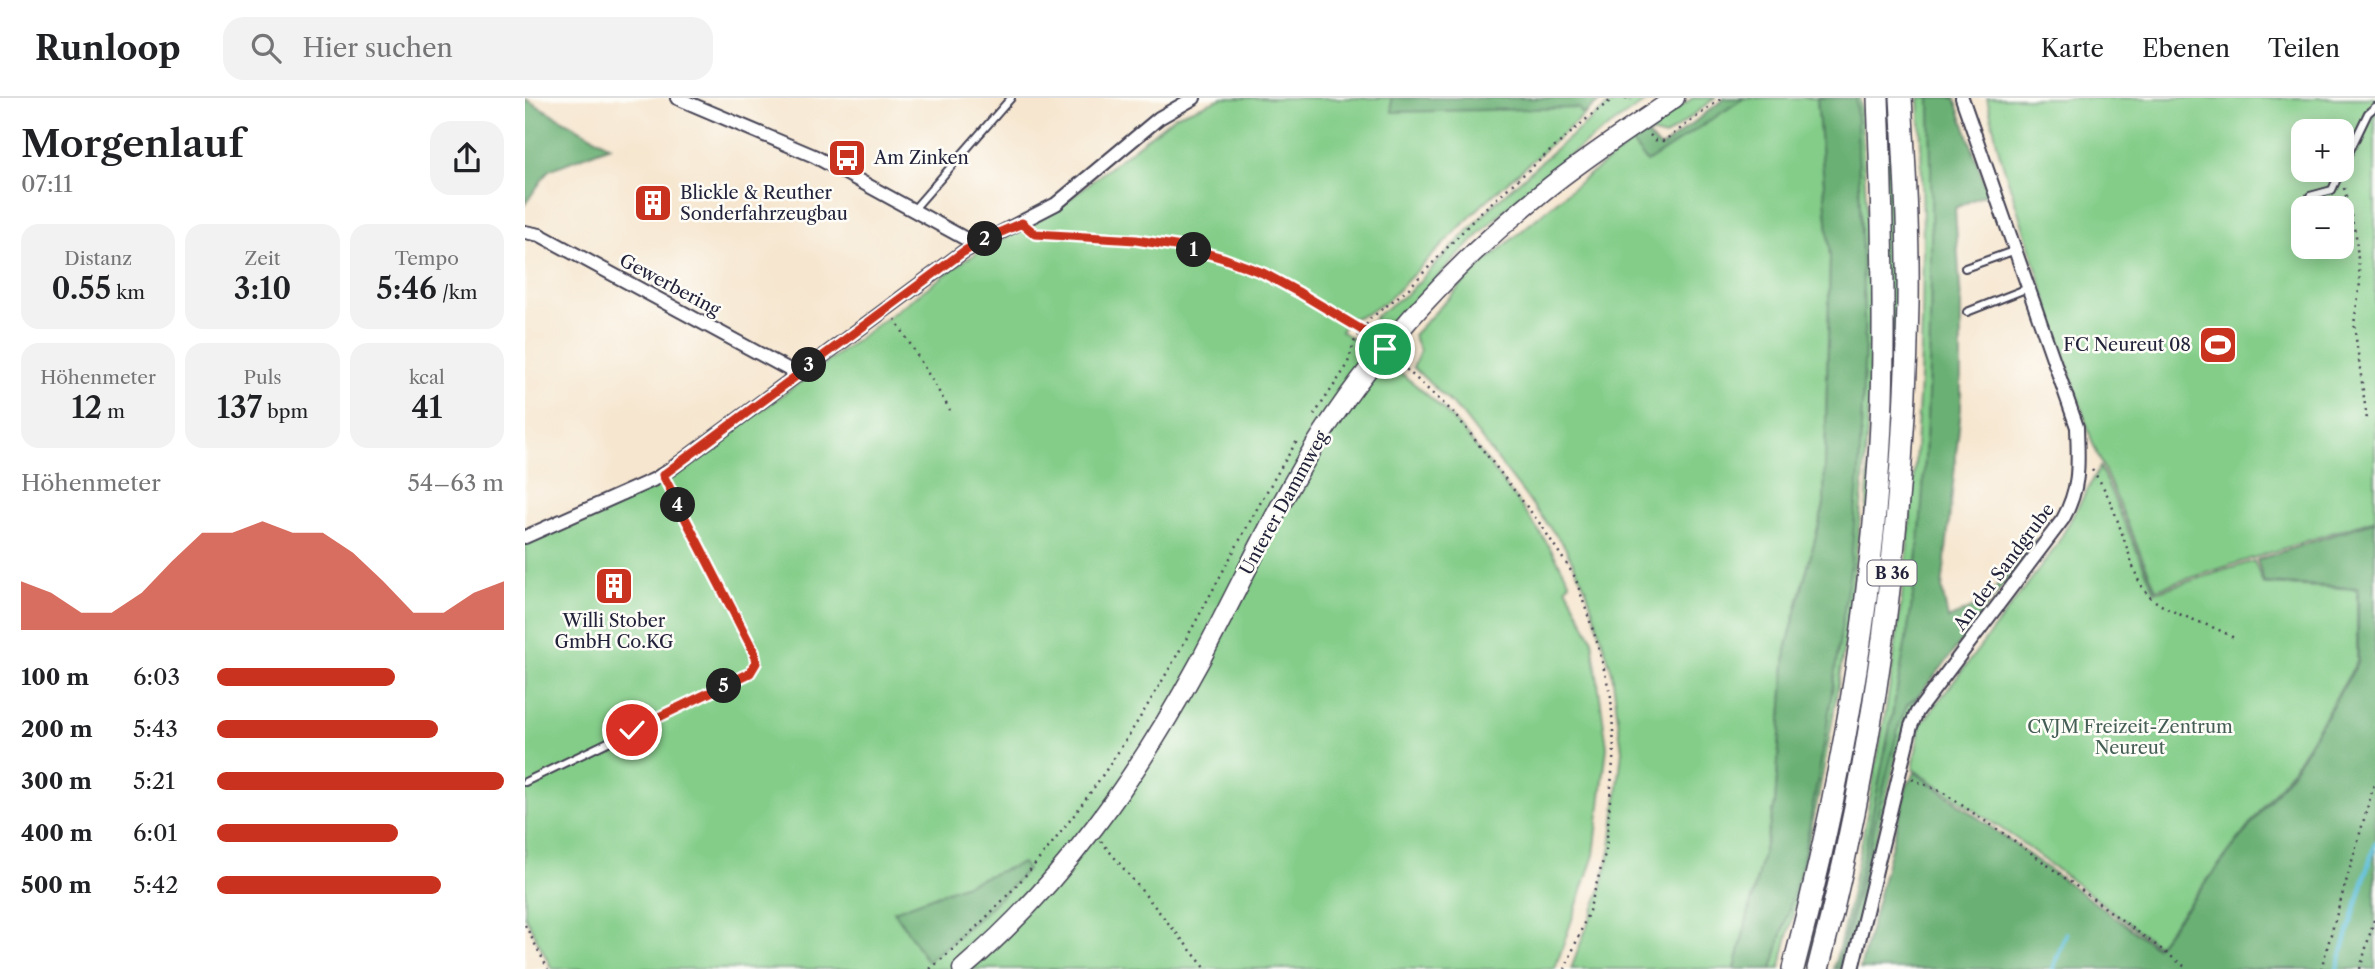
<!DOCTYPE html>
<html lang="de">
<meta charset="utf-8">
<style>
:root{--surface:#fff;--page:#f2f2f2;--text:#202124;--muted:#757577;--line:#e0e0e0;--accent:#c8321e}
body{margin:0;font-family:"Libre Caslon Text",serif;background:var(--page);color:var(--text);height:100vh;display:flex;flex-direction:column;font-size:26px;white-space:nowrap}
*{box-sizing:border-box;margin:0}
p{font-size:23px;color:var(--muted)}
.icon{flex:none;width:38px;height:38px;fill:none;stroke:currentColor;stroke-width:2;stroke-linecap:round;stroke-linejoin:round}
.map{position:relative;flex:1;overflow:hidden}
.side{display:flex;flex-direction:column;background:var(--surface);width:525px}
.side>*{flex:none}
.controls{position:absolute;left:1766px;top:21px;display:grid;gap:14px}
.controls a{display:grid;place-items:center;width:63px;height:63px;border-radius:14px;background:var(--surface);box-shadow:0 4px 18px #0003;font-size:35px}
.pin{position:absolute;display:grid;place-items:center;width:60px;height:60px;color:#fff;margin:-30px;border:4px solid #fff;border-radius:50%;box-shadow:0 2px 7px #0007}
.km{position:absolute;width:35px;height:35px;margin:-18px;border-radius:50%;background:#222;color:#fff;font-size:19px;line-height:35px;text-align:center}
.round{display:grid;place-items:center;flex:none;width:74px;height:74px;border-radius:21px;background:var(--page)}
.summary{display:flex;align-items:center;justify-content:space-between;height:119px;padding:0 21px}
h1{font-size:38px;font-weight:600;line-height:52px}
.stats{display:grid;grid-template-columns:repeat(3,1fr);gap:10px;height:119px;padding:7px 21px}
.stats div{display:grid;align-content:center;border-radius:18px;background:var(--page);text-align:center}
.stats b{font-size:30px;font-weight:600}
.stats small{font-size:19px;font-weight:400}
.stats p{font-size:19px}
.chart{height:196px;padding:14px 21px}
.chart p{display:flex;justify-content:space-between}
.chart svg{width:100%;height:126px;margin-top:7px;fill:var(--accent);opacity:.7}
ul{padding:0 21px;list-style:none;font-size:23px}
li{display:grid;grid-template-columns:112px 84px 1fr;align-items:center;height:52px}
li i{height:18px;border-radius:9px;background:var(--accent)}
header{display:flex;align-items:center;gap:42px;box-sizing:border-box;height:98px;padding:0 35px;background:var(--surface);border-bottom:2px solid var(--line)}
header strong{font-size:33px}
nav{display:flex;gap:38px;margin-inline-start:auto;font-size:24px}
.search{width:490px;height:63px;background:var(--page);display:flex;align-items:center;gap:18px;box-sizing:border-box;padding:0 24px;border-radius:21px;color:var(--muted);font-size:26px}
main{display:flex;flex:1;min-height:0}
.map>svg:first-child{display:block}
.green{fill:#84cd89;stroke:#537862;stroke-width:2;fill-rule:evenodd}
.forest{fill:#6bb075;stroke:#466958;stroke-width:2}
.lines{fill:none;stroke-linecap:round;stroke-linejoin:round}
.stream{stroke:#5bbeda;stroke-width:4.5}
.service-casing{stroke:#423f51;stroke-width:10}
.minor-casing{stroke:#423f51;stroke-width:16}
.secondary-casing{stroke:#423f51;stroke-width:21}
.trunk-casing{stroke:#423f51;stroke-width:24}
.path{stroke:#423f51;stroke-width:2.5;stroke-dasharray:2 5;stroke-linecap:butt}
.service{stroke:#fff;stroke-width:6}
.minor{stroke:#fff;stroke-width:12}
.secondary{stroke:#fff;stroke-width:18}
.trunk{stroke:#fff;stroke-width:21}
.route-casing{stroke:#fff;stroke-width:14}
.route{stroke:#c8321e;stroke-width:9}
.labels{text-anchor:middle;stroke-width:5;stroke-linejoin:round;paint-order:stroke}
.shield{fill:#fdfcf7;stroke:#646373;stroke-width:2}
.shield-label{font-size:16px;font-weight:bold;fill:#22223b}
.poi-label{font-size:18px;fill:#22223b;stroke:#fdfcf7;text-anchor:start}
.street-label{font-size:18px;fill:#22223b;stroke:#fdfcf7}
.park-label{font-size:18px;fill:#445e56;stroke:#fdfcf7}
</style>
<header>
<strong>Runloop</strong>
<div class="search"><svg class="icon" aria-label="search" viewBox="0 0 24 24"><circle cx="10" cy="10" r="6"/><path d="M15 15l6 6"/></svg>Hier suchen</div>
<nav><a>Karte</a><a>Ebenen</a><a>Teilen</a></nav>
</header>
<main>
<section class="side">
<div class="summary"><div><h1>Morgenlauf</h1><p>07:11</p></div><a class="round"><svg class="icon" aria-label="share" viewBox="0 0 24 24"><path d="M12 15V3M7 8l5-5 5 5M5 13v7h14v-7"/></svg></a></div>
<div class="stats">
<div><p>Distanz</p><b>0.55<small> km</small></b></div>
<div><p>Zeit</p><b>3:10</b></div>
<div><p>Tempo</p><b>5:46<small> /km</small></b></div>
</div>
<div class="stats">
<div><p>Höhenmeter</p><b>12<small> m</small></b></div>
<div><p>Puls</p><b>137<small> bpm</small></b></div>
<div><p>kcal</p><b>41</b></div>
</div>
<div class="chart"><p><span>Höhenmeter</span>54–63 m</p>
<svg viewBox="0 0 160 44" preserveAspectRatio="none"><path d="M0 44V27L10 31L20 38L30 38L40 31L50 20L60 10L70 10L80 6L90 10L100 10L110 17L120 27L130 38L140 38L150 31L160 27V44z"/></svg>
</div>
<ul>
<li><b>100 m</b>6:03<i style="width:62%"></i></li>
<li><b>200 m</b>5:43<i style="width:77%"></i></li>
<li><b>300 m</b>5:21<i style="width:100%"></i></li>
<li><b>400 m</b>6:01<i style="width:63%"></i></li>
<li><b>500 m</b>5:42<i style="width:78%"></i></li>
</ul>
</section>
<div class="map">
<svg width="1850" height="871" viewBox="0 0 1850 871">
<rect width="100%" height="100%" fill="#fdfcf7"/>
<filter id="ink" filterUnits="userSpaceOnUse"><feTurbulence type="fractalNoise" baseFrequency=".0143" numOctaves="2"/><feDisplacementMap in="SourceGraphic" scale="14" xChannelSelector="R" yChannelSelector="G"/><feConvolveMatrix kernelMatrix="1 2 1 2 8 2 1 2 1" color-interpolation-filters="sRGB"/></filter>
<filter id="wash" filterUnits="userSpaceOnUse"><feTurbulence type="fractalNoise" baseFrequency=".00686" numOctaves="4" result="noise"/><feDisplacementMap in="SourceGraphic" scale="28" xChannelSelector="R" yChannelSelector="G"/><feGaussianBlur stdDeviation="1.57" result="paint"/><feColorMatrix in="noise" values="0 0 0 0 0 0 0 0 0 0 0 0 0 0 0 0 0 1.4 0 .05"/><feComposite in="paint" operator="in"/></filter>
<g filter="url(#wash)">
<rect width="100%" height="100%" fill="#f6e6cf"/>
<path class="green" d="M697,0H1078L959,105L863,202L841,216L825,221L816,233C855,259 898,289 930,324C949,345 966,368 983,391C1006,421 1028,451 1045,485L1041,489L1067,541L1082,649L1069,757L1030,871H27L0,818V446L149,377L440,162L532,111L650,18Z
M1096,0L1103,6V0H1126C1087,26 1048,53 1012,83C966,122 923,168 882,212L866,223L854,236L848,232V223L852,217L884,194L971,104L1027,54L1082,8Z
M1168,0H1190L1140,39L1125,35L1107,45L1122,64L1219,0H1292L1305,159L1299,407L1261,552L1250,706L1210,871H1046L1076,791L1086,749L1097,653L1087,574L1061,491L1040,449L936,315L888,269L895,253L888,237L953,170L1051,87L1106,45L1105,42Z
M1331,0H1335C1341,103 1349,209 1343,312C1333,501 1300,688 1255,871H1247L1278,762L1300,641L1334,376L1340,245Z
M1362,0H1367L1374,144L1371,305L1356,495L1328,678L1284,871H1278L1331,627Z
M1394,0H1405C1408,151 1407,304 1393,455C1388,510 1377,564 1367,618C1350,703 1334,788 1311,871H1308C1324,815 1334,758 1345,700C1390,470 1406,235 1394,0Z
M1462,0H1850V421L1631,491L1568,346L1474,54ZM1778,33H1816V72H1778ZM1778,110H1816V149H1778Z
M1575,369L1630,494L1729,463L1738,486L1832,491V564L1769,669L1632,847L1493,742L1388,671L1395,628L1530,450Z
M1394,597L1383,619L1374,646L1327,841L1318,871H1315L1373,631L1382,607Z"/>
<path class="forest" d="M866,0H1078L1058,17L1053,10L867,14Z
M1200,0H1219L1122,64L1107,45L1116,38L1122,37L1136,50Z
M1292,0H1331L1340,245L1334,376L1325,472L1300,641L1278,762L1247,871H1210L1250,706L1261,552L1299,407L1305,159Z
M1405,0H1430L1463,95L1430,110L1436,206V310L1417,491L1423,521L1458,505L1510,441L1512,442L1417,569L1394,597L1382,607L1373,631L1315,871H1311C1334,788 1350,703 1367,618C1377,564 1388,510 1393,455C1407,304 1408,151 1405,0Z
M0,1L85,48L24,72L0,106Z
M1850,423V871H1335L1382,687L1390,674L1631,849L1770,670L1833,565V490L1739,485L1732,462Z
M497,765L502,772C471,805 439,835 402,863L369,813Z"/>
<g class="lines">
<path class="stream" d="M1528,871L1541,835
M1812,871L1850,745"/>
</g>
</g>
<g filter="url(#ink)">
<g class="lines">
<defs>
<path id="service" d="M1816,71L1843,15L1850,9
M1785,98L1807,92L1816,72
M389,111L486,0
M1440,170L1491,152
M1442,214L1503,190
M0,684L197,589L225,575L231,565L229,554L138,377"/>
<path id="minor" d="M152,0L289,58L450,146
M0,134L15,137L272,276
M0,439L128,382L146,371L438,154L531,106L634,20L669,0
M1327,871L1386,628L1392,614L1538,421C1556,388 1553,365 1552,329L1437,0"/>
<path id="secondary" d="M437,871C537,786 612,679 674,565C716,487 751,407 799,333C858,243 936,160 1019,93C1061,59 1106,30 1150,0"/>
<path id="trunk" d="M1268,871C1317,686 1350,493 1357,302C1360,201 1357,101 1353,0
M1293,871C1350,654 1379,431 1383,206C1384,138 1380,69 1376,0"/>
</defs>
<use href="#service" class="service-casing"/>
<use href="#minor" class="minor-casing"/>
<use href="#secondary" class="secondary-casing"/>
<use href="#trunk" class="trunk-casing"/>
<path class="path" d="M1100,0L1103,4
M1125,37L1130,42L1139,43L1197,0
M1819,90L1831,138L1835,185L1829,226L1842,322
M508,134L510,136L611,142L662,150L698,160L738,175L775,195L848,241
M370,221L425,312
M871,262L930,316L1016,427L1050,479L1072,544L1086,599L1089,650L1081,752L1064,813L1040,871
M789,317L822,268L829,244L846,220L884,190L956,114L1065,18L1089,0
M1567,372C1586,396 1594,428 1604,456C1609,471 1614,489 1626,500C1650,519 1683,524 1709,540
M1387,681L1419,695L1494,746L1663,871
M576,743L681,871
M0,827L23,871
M405,871C514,780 591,666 660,543C698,475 732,406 774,340
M1796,871L1850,683
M1835,871L1850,818"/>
<use href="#service" class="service"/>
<use href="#minor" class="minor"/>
<use href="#secondary" class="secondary"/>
<use href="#trunk" class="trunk"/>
</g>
</g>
<g class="lines" filter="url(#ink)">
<defs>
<path id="route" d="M107,632L225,575L231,565L229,554L138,377L438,154L462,140L497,125L510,136L611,142L663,150L698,160L738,175L775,195L837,232L860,251"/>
</defs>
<use href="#route" class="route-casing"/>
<use href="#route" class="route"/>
</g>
<defs>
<symbol id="bus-square" viewBox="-11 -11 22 22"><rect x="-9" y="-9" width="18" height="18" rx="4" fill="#c8321e" stroke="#fdfcf7"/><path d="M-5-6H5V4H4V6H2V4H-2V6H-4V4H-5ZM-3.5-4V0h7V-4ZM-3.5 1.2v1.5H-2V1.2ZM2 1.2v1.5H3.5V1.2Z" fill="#fff"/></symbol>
<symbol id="building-square" viewBox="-11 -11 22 22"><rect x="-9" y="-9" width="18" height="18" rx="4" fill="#c8321e" stroke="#fdfcf7"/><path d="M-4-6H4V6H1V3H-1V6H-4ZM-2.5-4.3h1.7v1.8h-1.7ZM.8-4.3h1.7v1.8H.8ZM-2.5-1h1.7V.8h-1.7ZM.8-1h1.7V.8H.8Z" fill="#fff"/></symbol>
<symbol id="stadium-square" viewBox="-11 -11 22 22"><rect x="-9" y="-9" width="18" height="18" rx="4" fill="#c8321e" stroke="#fdfcf7"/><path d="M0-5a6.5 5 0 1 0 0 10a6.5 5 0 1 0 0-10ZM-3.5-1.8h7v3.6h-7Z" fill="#fff"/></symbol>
</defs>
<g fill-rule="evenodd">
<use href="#bus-square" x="300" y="38" width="44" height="44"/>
<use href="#building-square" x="106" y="83" width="44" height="44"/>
<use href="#stadium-square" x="1671" y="225" width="44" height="44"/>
<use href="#building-square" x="67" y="466" width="44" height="44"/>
</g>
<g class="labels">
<rect class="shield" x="1342.5" y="462.5" width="49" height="25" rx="5"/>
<g class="shield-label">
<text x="1367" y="481">B 36</text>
</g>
<g class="poi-label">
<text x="349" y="66">Am Zinken</text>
<text x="155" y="101">Blickle &amp; Reuther<tspan x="155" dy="21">Sonderfahrzeugbau</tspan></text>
<text x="1666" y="253" text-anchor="end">FC Neureut 08</text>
<text x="89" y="529" text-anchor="middle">Willi Stober<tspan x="89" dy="21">GmbH Co.KG</tspan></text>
</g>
<g class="street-label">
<text transform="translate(145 187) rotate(28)" y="6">Gewerbering</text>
<text transform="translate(759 405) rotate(-61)" y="6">Unterer Dammweg</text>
<text transform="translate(1479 469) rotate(-53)" y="6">An der Sandgrube</text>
</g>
<g class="park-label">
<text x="1605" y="635">CVJM Freizeit-Zentrum<tspan x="1605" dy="21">Neureut</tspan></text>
</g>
</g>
</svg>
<div class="controls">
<a>+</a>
<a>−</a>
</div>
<div class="pin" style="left:860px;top:251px;background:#1e9e55"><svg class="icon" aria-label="arrive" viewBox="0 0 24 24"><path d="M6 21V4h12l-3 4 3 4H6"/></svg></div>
<div class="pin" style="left:107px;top:632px;background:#d93025"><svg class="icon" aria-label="check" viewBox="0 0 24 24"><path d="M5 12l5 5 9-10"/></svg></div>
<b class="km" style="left:669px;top:152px">1</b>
<b class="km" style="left:460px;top:141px">2</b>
<b class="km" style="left:284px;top:267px">3</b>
<b class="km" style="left:153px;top:407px">4</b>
<b class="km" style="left:199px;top:588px">5</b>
</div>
</main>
